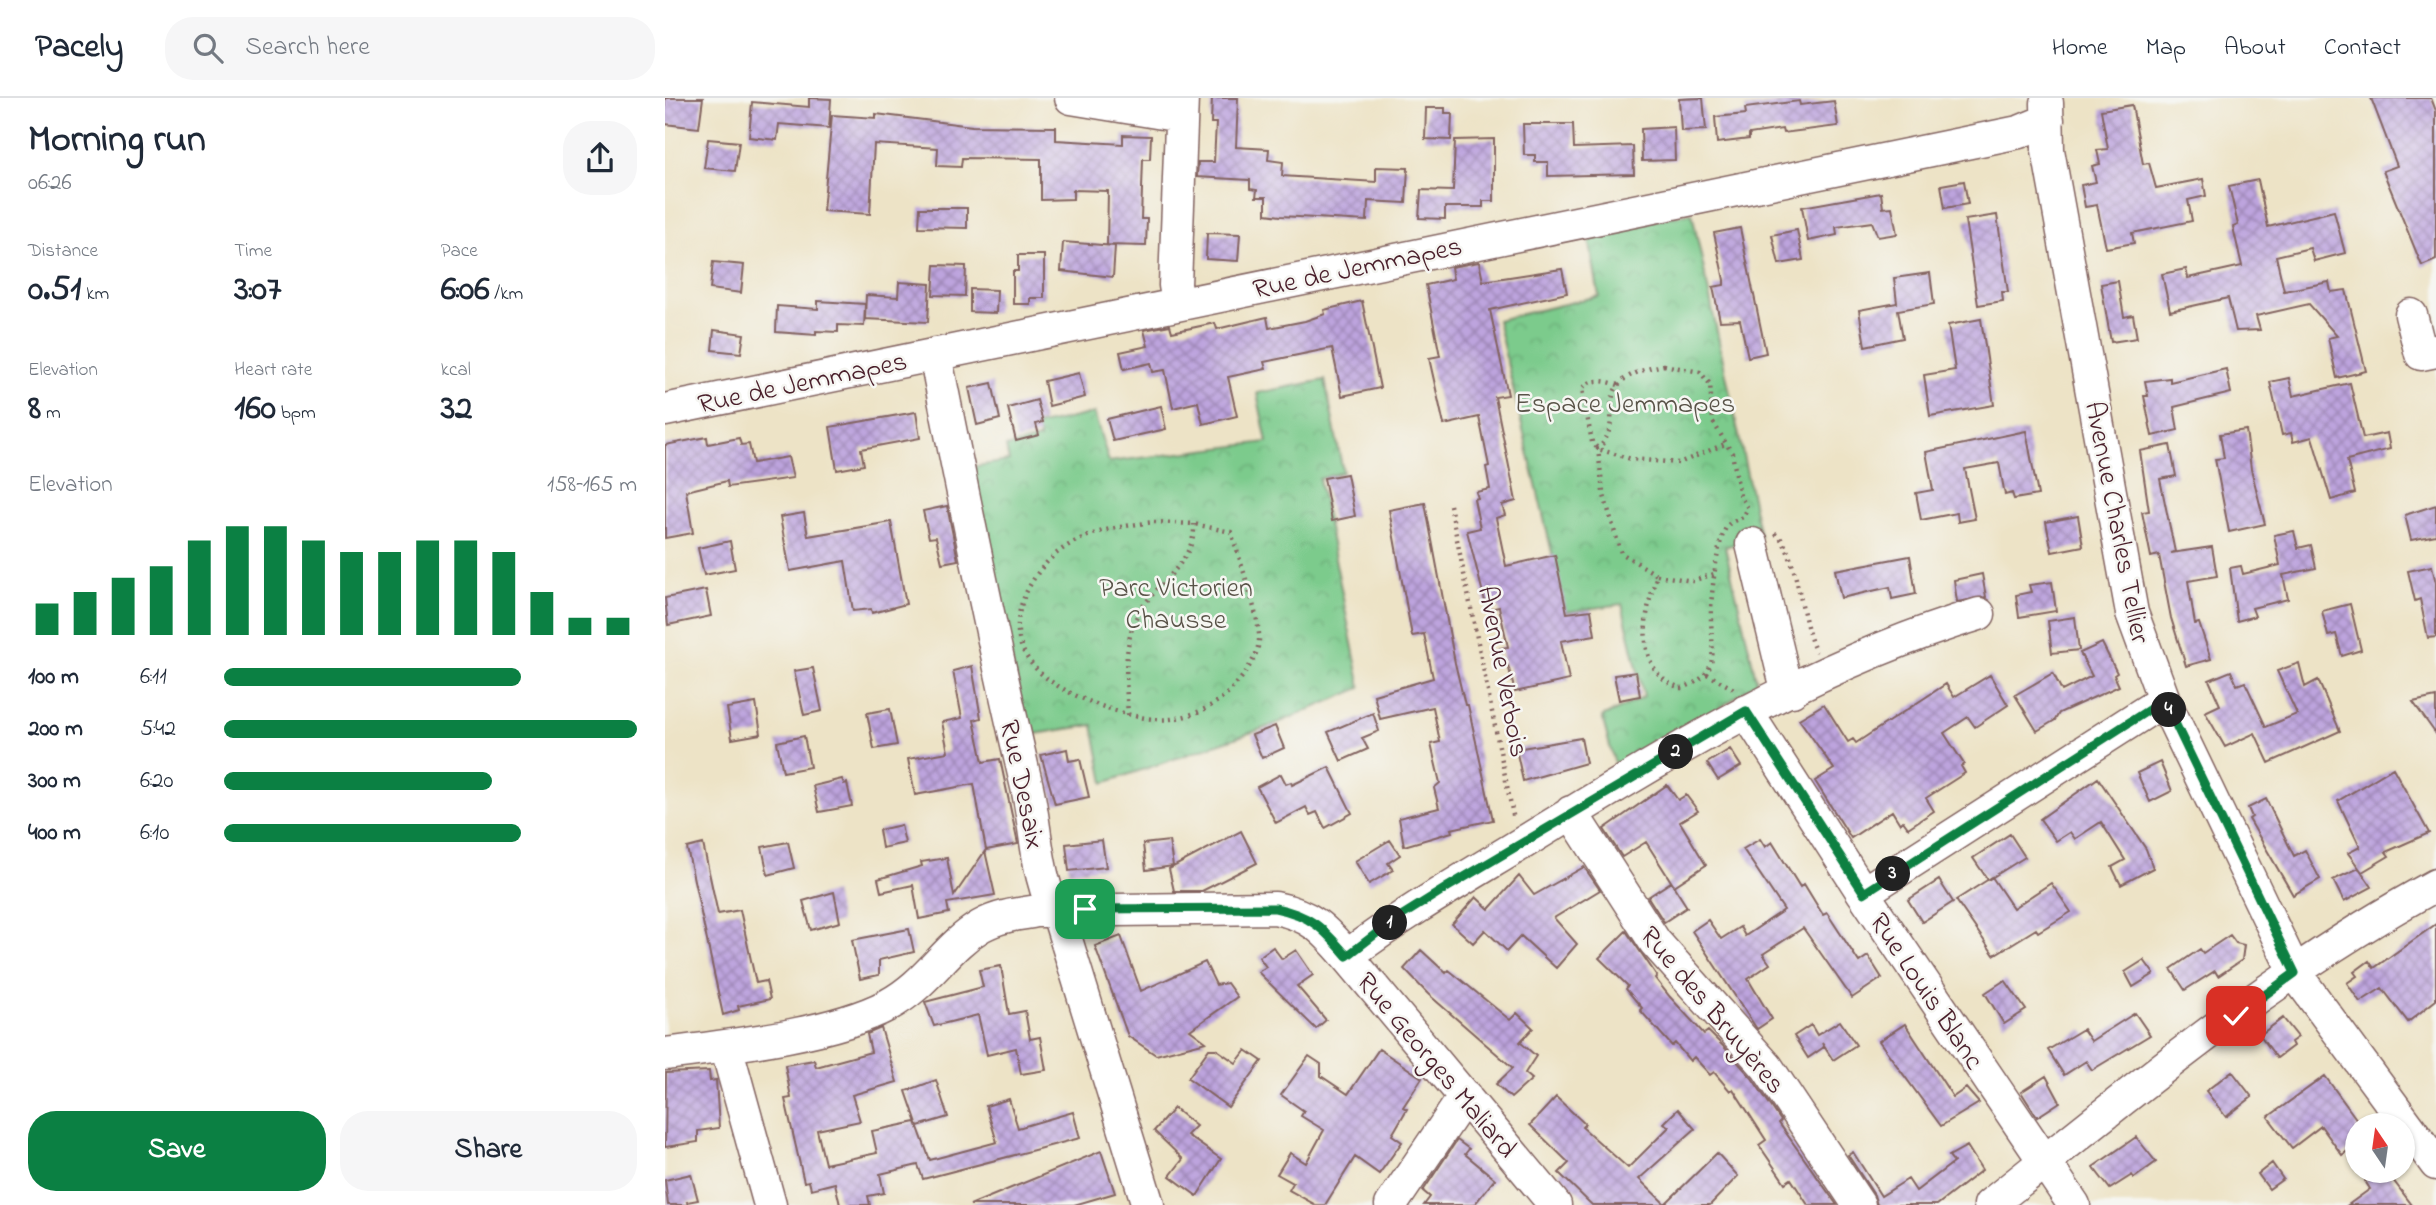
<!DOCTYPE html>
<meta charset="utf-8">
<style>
:root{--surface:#fff;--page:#f6f6f7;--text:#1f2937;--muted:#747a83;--line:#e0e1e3;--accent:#0b8043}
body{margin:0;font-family:"Indie Flower",sans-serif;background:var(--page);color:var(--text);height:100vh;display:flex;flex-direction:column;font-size:26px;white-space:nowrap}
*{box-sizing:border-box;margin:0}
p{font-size:23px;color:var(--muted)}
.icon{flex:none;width:38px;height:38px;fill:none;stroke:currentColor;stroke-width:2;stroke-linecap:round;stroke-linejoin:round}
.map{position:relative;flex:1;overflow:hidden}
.panel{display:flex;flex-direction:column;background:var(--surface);width:665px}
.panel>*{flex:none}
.needle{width:46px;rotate:347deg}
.tools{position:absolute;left:1680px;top:1015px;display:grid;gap:14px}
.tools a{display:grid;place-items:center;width:70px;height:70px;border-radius:50%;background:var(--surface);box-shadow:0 2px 5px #0004;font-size:35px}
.pin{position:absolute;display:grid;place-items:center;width:60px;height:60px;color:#fff;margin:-30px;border-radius:14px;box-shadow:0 4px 10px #0006}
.km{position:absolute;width:35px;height:35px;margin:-18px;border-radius:50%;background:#222;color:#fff;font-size:19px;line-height:35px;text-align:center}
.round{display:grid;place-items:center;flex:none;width:74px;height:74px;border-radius:28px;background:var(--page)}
.headline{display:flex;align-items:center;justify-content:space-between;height:119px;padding:0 28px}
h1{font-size:38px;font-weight:800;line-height:52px}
.metrics{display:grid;grid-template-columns:repeat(3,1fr);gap:10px;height:119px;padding:7px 28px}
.metrics div{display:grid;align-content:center}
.metrics b{font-size:35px;font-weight:800}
.metrics small{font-size:19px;font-weight:400}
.metrics p{font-size:19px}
.chart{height:196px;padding:14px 28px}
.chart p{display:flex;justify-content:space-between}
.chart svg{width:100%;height:126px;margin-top:7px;stroke:var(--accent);stroke-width:6}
.primary-button{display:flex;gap:14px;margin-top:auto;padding:14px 28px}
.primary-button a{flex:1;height:80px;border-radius:28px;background:var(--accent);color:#fff;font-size:28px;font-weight:800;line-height:80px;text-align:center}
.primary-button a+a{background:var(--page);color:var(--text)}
ul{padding:0 28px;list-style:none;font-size:23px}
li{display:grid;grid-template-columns:112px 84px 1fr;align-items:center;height:52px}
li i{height:18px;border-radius:9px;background:var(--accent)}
header{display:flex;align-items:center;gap:42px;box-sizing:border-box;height:98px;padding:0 35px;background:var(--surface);border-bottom:2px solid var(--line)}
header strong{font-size:33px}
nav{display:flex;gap:38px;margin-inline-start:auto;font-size:24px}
.search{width:490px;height:63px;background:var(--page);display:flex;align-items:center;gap:18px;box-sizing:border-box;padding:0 24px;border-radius:28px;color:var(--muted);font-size:26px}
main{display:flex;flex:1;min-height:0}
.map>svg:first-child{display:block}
.park{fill:url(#park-crowns);stroke:#62755c;stroke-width:2}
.building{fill:url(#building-cross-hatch)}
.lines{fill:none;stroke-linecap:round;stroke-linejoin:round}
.minor-casing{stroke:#836461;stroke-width:35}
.path{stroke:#836461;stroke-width:4.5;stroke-dasharray:2 5;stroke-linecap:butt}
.minor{stroke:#fff;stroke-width:32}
.route-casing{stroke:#fff;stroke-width:14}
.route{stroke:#0b8043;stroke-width:9}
.labels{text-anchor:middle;stroke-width:5;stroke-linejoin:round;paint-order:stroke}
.street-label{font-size:28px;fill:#4a1f2b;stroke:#f6f6f2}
.park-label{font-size:28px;fill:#595348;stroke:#f6f6f2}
</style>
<header>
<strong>Pacely</strong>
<div class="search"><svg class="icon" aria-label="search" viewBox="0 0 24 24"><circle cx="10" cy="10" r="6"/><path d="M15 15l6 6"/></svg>Search here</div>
<nav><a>Home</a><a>Map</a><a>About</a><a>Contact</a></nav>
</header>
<main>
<section class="panel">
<div class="headline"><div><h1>Morning run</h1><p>06:26</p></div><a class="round"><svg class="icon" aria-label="share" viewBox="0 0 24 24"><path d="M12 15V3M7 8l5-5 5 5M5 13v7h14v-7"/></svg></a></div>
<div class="metrics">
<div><p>Distance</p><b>0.51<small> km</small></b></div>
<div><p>Time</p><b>3:07</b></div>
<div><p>Pace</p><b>6:06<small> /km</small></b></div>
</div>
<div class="metrics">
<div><p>Elevation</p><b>8<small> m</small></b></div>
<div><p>Heart rate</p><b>160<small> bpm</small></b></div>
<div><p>kcal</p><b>32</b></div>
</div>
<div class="chart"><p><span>Elevation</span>158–165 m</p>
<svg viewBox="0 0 160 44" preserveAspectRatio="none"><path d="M5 44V33M15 44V29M25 44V24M35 44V20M45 44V11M55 44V6M65 44V6M75 44V11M85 44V15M95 44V15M105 44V11M115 44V11M125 44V15M135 44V29M145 44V38M155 44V38"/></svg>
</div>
<ul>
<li><b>100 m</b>6:11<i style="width:72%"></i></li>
<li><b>200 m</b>5:42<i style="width:100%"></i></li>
<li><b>300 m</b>6:20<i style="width:65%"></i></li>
<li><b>400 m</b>6:10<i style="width:72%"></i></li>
</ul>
<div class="primary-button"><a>Save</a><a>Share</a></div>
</section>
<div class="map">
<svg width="1771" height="1107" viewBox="0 0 1771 1107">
<defs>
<pattern id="park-crowns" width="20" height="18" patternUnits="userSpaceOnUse" patternTransform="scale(1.75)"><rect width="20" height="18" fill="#7bcb8c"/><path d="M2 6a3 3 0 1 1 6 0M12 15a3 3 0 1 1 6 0" fill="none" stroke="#6cae79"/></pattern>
<pattern id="building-cross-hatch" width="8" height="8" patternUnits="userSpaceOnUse" patternTransform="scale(1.75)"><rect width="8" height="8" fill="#bda4de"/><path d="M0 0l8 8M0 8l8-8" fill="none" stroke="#9c85b4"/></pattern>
</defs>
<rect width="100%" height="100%" fill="#f6f6f2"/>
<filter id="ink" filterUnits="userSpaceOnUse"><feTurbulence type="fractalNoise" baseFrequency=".0143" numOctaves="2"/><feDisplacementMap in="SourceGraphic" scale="14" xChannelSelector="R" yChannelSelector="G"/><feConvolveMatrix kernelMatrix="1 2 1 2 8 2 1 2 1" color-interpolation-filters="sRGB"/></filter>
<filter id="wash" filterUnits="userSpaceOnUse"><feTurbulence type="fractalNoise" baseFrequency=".00686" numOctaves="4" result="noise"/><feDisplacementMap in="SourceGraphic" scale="28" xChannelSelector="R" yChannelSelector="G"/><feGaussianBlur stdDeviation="1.57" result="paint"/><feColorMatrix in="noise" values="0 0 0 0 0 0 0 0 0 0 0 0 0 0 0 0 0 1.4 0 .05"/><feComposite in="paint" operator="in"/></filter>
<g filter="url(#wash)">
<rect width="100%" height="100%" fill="#ede3c6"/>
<path class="park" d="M1027,115L1095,438L1060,449L1092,584L1045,617L952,674L937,619L979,599L957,506L901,514L832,222L934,198L923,134Z
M660,282L678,374L654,381L696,590L608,627L439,685L428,627L363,637L305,369L344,363L341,349L375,341L371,328L429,315L444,364L602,344L592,295Z"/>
<g id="blocks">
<path class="building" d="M0,0H38L34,30L0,26Z
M144,0L166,1L164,30L114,26L112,42L84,39L87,4L144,9Z
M547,0H573L571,49L604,51L603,62L618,64L617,78L711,84V69L743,70L741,105L703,103L702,123L616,118L601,116V99H591L592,92L585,91V82L532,79L533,64H549L551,25H546Z
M1038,0L1041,32L1016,33L1014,1Z
M1706,0H1766L1771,13V162L1757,168L1718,73L1732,68Z
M1134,3L1135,7L1169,3L1173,28L1118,35L1117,31L1084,36V41L1052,45L1050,19L1081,16L1080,10Z
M1467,7L1478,66L1484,65L1491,90L1538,81L1541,98L1523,102L1527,123L1467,135L1469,145L1441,150L1432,107L1420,109L1416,87L1431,84L1427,68L1435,66L1432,52L1443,51L1436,12Z
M761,10H780V15H787L786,42L760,41Z
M211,16L307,28L391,29V42L458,46V37L486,38L485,61H478L476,121H482L481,148L442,147L443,93L408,92V101L376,102V61L297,60L296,69L272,68L273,50L209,46L205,116L158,113L167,17L211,20Z
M858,26H908L909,50L968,48L969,76L883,78V64H870V57H859Z
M1009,29L1010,62L977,63L976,31Z
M43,41L74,44L70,73L39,70Z
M829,41V103H818V109H780V121L754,120L756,92L788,93L790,42Z
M1593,82L1603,129L1669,113L1680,155L1649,163L1645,150L1611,158L1619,193L1664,184L1666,194L1681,192L1701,273L1672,280L1663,240L1672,238L1644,206L1591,218L1595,232L1571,233L1563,200L1505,213L1497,176L1521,171L1523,180L1577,168L1568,129L1573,127L1564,88Z
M1299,83L1303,106L1280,110L1276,87Z
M1216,95L1218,110L1227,109L1232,136L1213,139L1207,124L1171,129L1172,137L1143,143L1137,109Z
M255,110H302V130L254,129Z
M1332,117L1343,194H1337L1338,203L1313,207L1300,122Z
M1075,130L1101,255L1083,259L1075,222L1055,223L1048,189L1059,187V182L1049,135Z
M1132,132L1138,162L1114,166L1107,137Z
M542,135L575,136L573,163L541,161Z
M398,144L450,148L448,179L396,173Z
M353,157H379V200H365V206H348V173H353Z
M48,164L79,167L76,195L45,191Z
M814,164L818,183L897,171L902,195L825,212L843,297L830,299L851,403L837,407L840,417L831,420L841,468L890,457L902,515L926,512L930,537L896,543L904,582L850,594L843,567L839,568L835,550L843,549L834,509L825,511L821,507L802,433L815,430L809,401L813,400L811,394L825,391L821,369L824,368L814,319L779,327L764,260L775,258L761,187L788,181L786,169Z
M270,167L301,168L300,198L268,197Z
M1265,175L1269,206L1233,212L1238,240L1200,248L1194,212L1232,205L1229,180Z
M1453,183L1459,219L1468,217L1472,240L1446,244L1436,186Z
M234,184L265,186L263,224L200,221L201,197L233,199Z
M305,191L332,192L331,215L305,214Z
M153,203L200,206L199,228L173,227V234L151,233V237L111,234L112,208L153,211Z
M697,203L715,290L677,298L667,250L599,264L601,271L563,279L572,318L538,326L533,304L508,310L500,272L488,274L486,265L459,271L455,254L483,248L479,232L505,227L507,234L550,225L552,231L602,219L604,230L640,223L660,216L659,212Z
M1316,221L1329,307L1265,318L1259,277L1290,272L1283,227Z
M49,232L79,236L76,255L47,252Z
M1561,271L1566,295L1509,309L1513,332L1487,338L1479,298H1483L1480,283L1505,280V284Z
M414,275L420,299L384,308L379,283Z
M1624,280L1628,298L1685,285L1698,340L1722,335L1725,351L1682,362L1690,395L1666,402L1647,339L1628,344L1626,335L1617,337L1605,284Z
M327,285L335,321L312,327L304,290Z
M372,302L378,324L371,326L374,337L351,343L343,310Z
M496,308L501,331L448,343L442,321Z
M251,314L255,340L196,351L199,367L172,372L165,329Z
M1581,332L1586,371L1600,426L1564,434L1550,361L1559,360L1555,336Z
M1361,333L1373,397L1349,401L1347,395L1340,397L1334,365L1300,371L1310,421L1293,424L1292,415L1256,422L1251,395L1268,392L1261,354Z
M42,339L43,346L74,340L76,347L84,346L88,365L123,359L128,380L63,389L62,383L21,393L28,435L0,440V347Z
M1505,347L1511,378L1495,381L1510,454L1506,455L1547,449L1552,478L1523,483L1530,526L1534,525L1546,561L1521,568L1506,520L1494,457L1486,459L1477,414L1484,413L1475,353Z
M682,376L690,418L667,423L659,380Z
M760,405L790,565L800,607H803L828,722L786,731L787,734L739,748L734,720L774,710L769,690L775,685L766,646L775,644L768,609L715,621L709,597L768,580L759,536L747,538L724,412Z
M1771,407V437L1746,442L1740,417Z
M282,408L293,462L277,465L271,439L264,440L258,413Z
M139,415L143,438L226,424L241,506L207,515L206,511L188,513L180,463L125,473L115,419Z
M1413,418L1418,448L1387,454L1381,424Z
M1629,433L1633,450L1646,447L1651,470L1618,477L1623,501L1587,510L1590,518L1572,523L1565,470L1576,468L1578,476L1615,467L1609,437Z
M65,443L70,471L39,477L33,450Z
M1245,458L1251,496L1227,501L1225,489L1176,500L1170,472Z
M1767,468L1771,485V539L1763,540L1755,501L1750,503L1743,473Z
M1317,476L1321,499L1292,504L1289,482Z
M1387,484L1391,513L1354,519L1351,497L1366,494L1364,487Z
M41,492L46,518L3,527L0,500Z
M1685,506L1696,552L1677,558L1671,536L1663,538L1657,513Z
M1410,519L1414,552L1387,555L1383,523Z
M1437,545L1452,575L1449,577L1454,588L1394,615L1390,622L1372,633L1350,597L1388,575L1397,593L1427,578L1415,555Z
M1634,565L1640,589L1653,582L1675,633L1604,665L1590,635L1560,649L1540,614L1555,607L1544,582L1566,573L1572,587L1580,584L1601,629L1632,616L1612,573Z
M307,568L316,620L309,622L318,664L335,661L353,746L321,752L309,686L250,697L243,661L283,654L277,624L297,620L288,573Z
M148,570L157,613L139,617L129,573Z
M971,574L975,598L954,602L949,577Z
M1325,577L1343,607L1310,629L1303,619L1279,635L1299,666L1296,668L1300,675L1261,700L1269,713L1243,730L1238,723L1235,726L1227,713L1186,740L1150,683L1169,671L1134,621L1159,606L1183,644L1188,641L1191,645L1281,586L1289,599Z
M1771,599V636L1748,604Z
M91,605L96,636L67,641L62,610Z
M225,611L232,647L209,651L202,615Z
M708,615L714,633L697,640L703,651L676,663L663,634Z
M610,628L619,650L597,660L587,637Z
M139,638L145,669L118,674L112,644Z
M916,640L921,665L858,683L851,651Z
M402,651L404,663L415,661L424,699L390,706L376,657Z
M1065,651L1076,668L1053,682L1042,665Z
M1495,664L1507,693L1485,704L1472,675Z
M664,669L687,715L660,730L652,714L645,717L641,709L611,725L592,689L616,676L621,686L626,684L627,687Z
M1728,670L1764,735L1721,754L1724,758L1697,774L1683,755L1695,749L1673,703Z
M1433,680L1481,751L1488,770L1456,787L1447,769L1460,762L1436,724L1410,741L1405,734L1391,743L1375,721Z
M177,681L179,686L182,685L187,708L154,714L148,688Z
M1002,687L1013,702L1021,697L1033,713L1015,724L1041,767L1009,788L981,744L957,759L939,731Z
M1601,701L1629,758L1640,752L1655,781L1628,797L1584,721L1587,719L1583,710Z
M236,727L240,745L217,750L214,732Z
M576,733L592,765L537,793H509L504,771Z
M1345,736L1360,759L1323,782L1308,760Z
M1095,741L1100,749L1107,744L1135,789L1139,786L1158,817L1162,815L1194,864L1203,858L1217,880L1187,900L1138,830L1098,856L1105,866L1083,881L1107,921L1092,931L1027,833L1043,822L1056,841L1075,829L1080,838L1119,812L1078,751Z
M437,742L441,769L404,773L401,746Z
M725,742L735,757L723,765L728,772L704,786L690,763Z
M504,743L508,768L481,772L478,746Z
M123,744L129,770L103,777L97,749Z
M38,746L53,816L75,812L91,885L101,883L105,901L73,908L74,912L58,917L22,750Z
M320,753L330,797L282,805L284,815L254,821L248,787L216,794L213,781L257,768L256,764L282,760L289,798Z
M919,769L935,792L889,820L912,846L891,870L856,838L842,853L820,832L808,845L787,826L811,799L824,811L854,778L869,797Z
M1694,770L1707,789L1679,804L1668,782Z
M1327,779L1348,810L1386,785L1406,814L1373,834L1371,831L1329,857L1291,802Z
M1274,782L1288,804L1257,824L1243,802Z
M1006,784L1022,809L999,824L983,799Z
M169,794L175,824L146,832L138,803Z
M1771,826V902L1743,924L1717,890L1695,904L1682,885L1692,878L1689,874L1704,863L1709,870Z
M244,831L249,854L214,862V877L195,881L187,842Z
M961,833L992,878L990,880L1005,899L1039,936L1043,933L1060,950L1087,980L1116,1023L1114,1025L1172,1107H1143L1126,1081L1120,1085L1094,1047L1101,1042L1068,991L1065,993L1049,974L1045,977L1029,959L1025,963L1010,945L1007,948L975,912L977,910L961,891L963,888L934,860Z
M1565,837L1571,845L1579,847L1577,862L1553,878L1550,873L1520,892L1506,871L1535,851L1538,855Z
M456,838L476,893L540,864L551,887L562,885L572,899L525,932L541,944L491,957L463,938L430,848Z
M608,849L617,861L631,852L648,877L632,888L661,922L651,931L593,874L601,869L594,859Z
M756,852L781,875L784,872L845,922L852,915L868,930L855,944L871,958L860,975L867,981L846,1000L831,986L848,970L763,896L739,871Z
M1479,862L1489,876L1468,889L1460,874Z
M336,868L344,916L360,913L365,941L375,939L381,972L356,976L351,950L322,957L313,917L269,928L260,904L318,889L314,872Z
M1340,882L1361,912L1339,926L1320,895Z
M1470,915L1485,937L1427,972L1421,963L1399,977L1383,952L1418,931L1426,943Z
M1618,920L1633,939L1626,944L1628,948L1612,960L1595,937Z
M1175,923L1191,947L1168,962L1157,945L1159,949L1143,960L1129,938L1146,927L1152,937Z
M1240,926L1288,999L1301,990L1314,1005L1276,1028L1214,943Z
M216,930L232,984L187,997L195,1023L152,1032L160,1066L212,1055L207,1033L251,1024L265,1062L332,1044L321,1008L344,1001L353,1030L408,1014L415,1040L258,1081L253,1067L215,1076L219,1095L203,1098L205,1107H175L170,1085L146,1091L144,1083L139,1084L120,1001L126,1000L120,967L149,962L151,969L206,954L202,936Z
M544,951H551L571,965L581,952L597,963L563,1009L523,980Z
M714,951L757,980L738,1009L742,1011L727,1037L737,1044L714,1076L690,1059L660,1107H651L624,1092L628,1085L612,1076L625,1055L641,1065L659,1032L636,1018L639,1013L616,997L644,958L656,966V978L683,996Z
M44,973L45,983L51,982L54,1030L33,1033V1044L0,1049L1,975Z
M1567,973L1587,999L1561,1019L1541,993Z
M1381,978L1395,1004L1372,1019L1356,994Z
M1660,978L1692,1022V1046L1677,1057L1656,1028L1627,1050L1603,1019Z
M271,982L283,1019L253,1028L241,993Z
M891,999L920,1026L917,1029L963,1070L1004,1029L999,1025L1013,1011L1030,1031L974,1081L1000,1106L1052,1055L1073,1078L1045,1107H927L894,1075L904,1065L865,1027Z
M509,1010L531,1028L522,1037L556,1061L532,1098L505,1078L518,1061L489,1033Z
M1471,1039L1491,1064L1469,1080L1467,1077L1445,1091L1428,1069Z
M792,1042L804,1051L800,1056L830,1081L809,1107H759L765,1099L758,1093Z
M1302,1048L1317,1072L1272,1107H1212L1209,1097L1183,1057L1188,1054L1216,1098L1243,1081L1251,1093L1289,1064L1284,1058Z
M436,1053L450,1095L409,1107H305Z
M1607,1065L1618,1081L1604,1091L1593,1076Z
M1712,1073H1721L1747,1107H1683L1705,1091L1700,1083Z
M26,1076L33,1102L22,1104L23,1107H3L0,1082Z"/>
</g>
</g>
<g filter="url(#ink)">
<use href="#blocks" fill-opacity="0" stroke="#836461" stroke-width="2"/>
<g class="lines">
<defs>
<path id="minor" d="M406,0L516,18
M1382,5L1383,52L1467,515L1499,602L1630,875L1771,1066
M513,205L510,187L517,0
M1746,217L1756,256L1771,253
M270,256C299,401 328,545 362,689C372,733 371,784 395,822L483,1107
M0,312L1354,34L1383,22
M1087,446L1119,579L1127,593
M1081,613L1198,795L1409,1107
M906,714L990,844L1102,969L1194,1107
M1198,795L1499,602
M682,858L890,1107
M61,948L105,1107
M0,956C63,948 169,936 223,907C264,885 280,849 316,828C334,818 353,816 373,813L610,810C646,817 659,831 682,858C738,816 797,782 856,746C1001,657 1150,565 1314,516
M726,1107L800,998
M1325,1107C1467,994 1610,874 1771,787"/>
</defs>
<use href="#minor" class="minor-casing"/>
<path class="path" d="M999,267L1035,274L1045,286L1048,324L1067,355L1075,398L1083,410L1078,419C1074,421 1067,423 1064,426C1052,436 1045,504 1046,521C1047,555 1056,578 1016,590C967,574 979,515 992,477L956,455L938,394L933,351C966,317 916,283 999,267Z
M953,287C942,283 925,279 917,291L927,344L933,351L966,361L1014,365L1060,346
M785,407L849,722
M489,424L529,426L566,434C573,456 596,523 594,542C593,556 585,568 577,579C559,602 541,614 512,620C489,625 460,616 439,609C382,589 329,555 364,489C391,439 438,430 489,424Z
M1110,436C1131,445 1137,530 1151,554
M992,477L1027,483L1049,476
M1042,576L1069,591
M463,617C461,584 457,540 476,511C495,483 531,462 529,426"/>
<use href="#minor" class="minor"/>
</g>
</g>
<g class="lines" filter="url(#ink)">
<defs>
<path id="route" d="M420,811L610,810C646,817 659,831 682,858L725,825L781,790L1081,613L1199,795L1499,602L1630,875L1571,918"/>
</defs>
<use href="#route" class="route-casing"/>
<use href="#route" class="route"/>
</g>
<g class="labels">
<g class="street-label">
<text transform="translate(692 168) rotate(-12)" y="10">Rue de Jemmapes</text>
<text transform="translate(137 283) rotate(-12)" y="10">Rue de Jemmapes</text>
<text transform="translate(1454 424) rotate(79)" y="10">Avenue Charles Tellier</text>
<text transform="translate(840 573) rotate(79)" y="10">Avenue Verbois</text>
<text transform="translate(359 686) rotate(78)" y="10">Rue Desaix</text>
<text transform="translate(1263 892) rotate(56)" y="10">Rue Louis Blanc</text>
<text transform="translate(1049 911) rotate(50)" y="10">Rue des Bruyères</text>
<text transform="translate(773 966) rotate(50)" y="10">Rue Georges Maliard</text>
</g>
<g class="park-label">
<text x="960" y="314">Espace Jemmapes</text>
<text x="511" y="498">Parc Victorien<tspan x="511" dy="32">Chausse</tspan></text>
</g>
</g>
</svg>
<div class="tools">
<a><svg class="needle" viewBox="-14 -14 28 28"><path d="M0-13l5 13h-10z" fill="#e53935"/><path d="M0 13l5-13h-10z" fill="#747a83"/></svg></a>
</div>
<div class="pin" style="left:420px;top:811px;background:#1e9e55"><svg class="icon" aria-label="arrive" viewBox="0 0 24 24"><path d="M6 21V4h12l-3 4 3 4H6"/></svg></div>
<div class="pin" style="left:1571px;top:918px;background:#d93025"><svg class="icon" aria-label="check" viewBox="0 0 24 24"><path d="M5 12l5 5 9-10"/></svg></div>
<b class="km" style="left:725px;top:825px">1</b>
<b class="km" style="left:1011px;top:654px">2</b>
<b class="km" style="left:1228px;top:776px">3</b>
<b class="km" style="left:1504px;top:612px">4</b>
</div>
</main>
